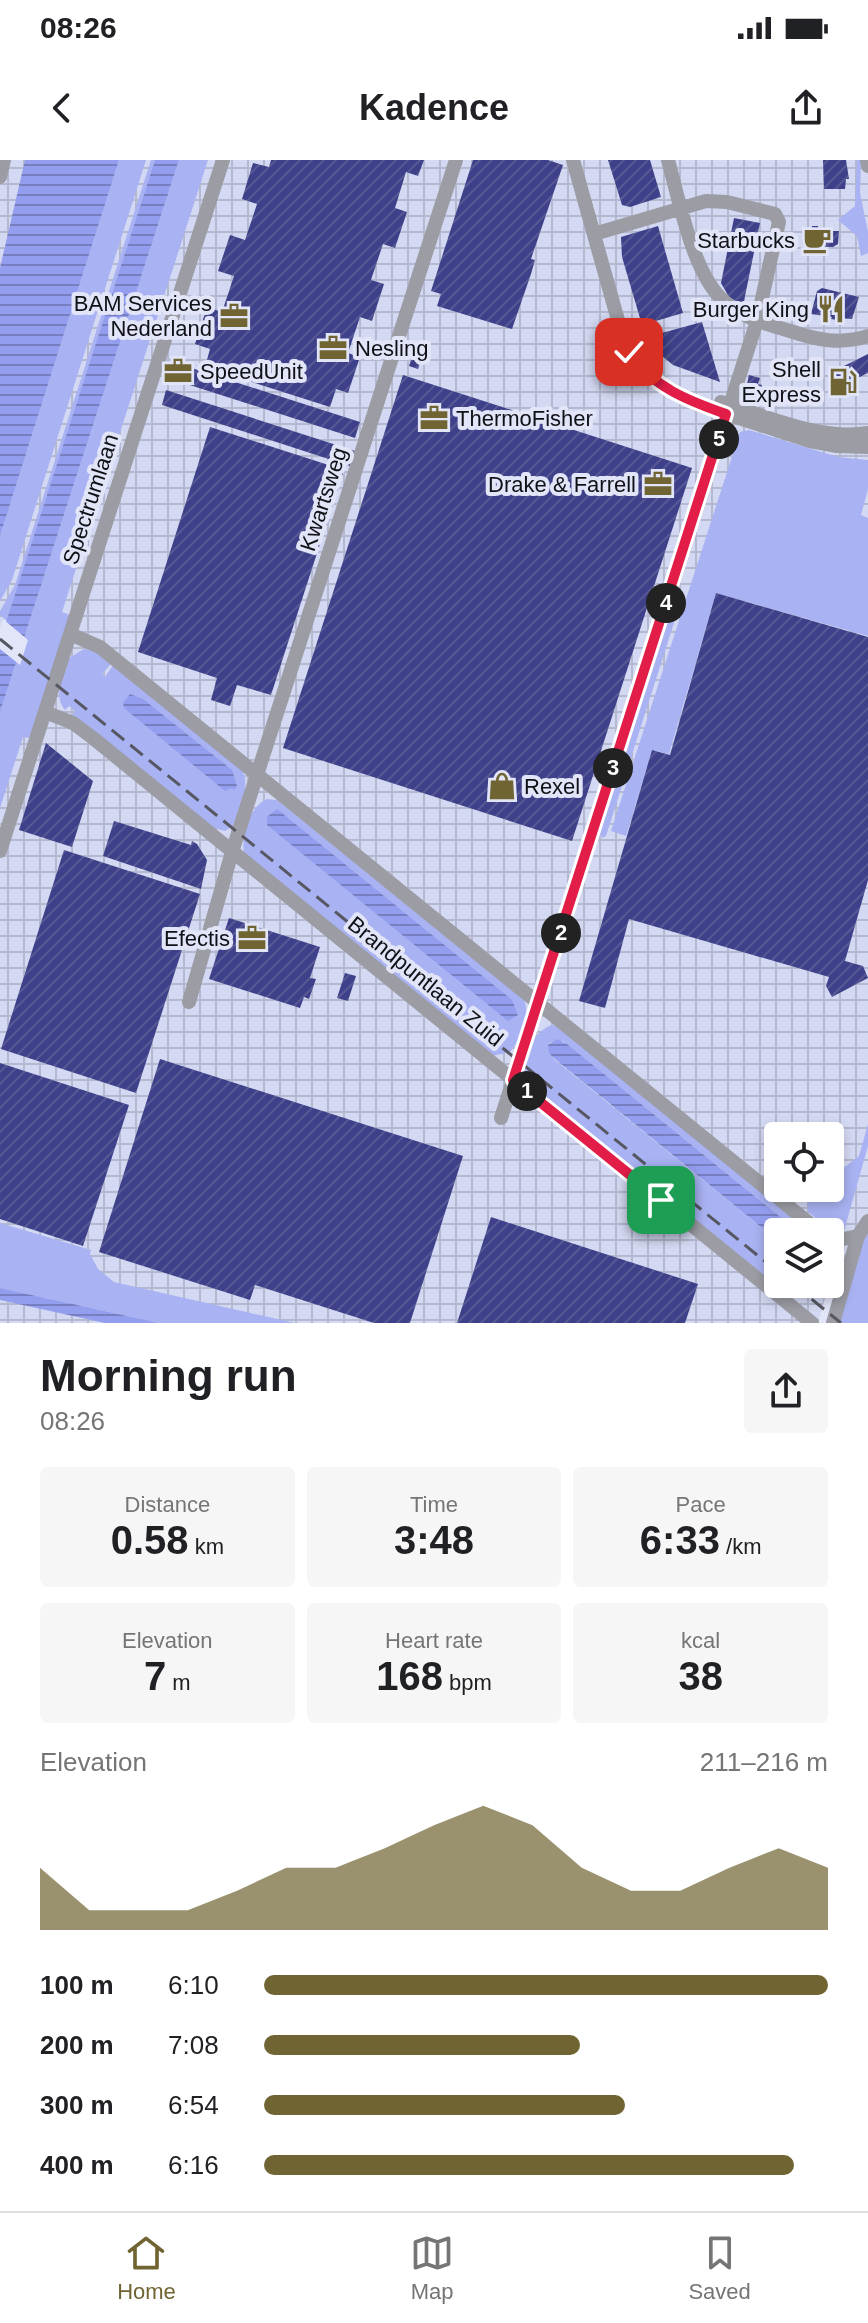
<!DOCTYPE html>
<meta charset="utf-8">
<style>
:root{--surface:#fff;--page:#f6f6f6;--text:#202124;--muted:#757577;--line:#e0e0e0;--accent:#706532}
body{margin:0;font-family:Arial,sans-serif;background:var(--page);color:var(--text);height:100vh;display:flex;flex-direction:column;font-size:30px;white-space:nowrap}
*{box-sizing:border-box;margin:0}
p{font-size:26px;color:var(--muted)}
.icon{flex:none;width:44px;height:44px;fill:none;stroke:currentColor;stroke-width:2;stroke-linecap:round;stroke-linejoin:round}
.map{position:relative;height:1163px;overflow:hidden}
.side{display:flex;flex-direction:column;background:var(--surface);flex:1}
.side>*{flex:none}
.buttons{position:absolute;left:764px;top:962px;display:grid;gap:16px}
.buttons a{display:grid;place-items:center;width:80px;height:80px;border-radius:8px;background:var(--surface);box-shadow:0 4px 12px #0003;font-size:40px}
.pin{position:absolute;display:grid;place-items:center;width:68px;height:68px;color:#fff;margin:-34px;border-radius:16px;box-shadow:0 4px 12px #0006}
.km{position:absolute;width:40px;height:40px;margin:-20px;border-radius:50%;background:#222;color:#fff;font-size:22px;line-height:40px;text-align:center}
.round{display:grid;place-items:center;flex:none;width:84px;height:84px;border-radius:8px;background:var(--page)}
.summary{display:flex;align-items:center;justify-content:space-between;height:136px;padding:0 40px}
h1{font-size:44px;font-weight:800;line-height:60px}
.figures{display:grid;grid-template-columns:repeat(3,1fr);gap:12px;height:136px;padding:8px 40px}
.figures div{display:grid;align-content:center;border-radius:8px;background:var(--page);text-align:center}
.figures b{font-size:40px;font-weight:800}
.figures small{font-size:22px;font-weight:400}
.figures p{font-size:22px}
.chart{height:224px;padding:16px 40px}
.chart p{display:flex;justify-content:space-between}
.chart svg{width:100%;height:144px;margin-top:8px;fill:var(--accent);opacity:.7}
ul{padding:0 40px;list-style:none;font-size:26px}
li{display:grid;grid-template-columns:128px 96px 1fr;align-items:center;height:60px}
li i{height:20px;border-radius:10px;background:var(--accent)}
.status{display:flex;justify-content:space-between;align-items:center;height:56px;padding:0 40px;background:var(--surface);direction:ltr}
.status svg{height:22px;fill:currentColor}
header{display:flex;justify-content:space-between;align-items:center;height:104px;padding:0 40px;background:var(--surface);font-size:36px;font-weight:800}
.dock{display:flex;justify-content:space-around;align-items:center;height:112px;border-top:2px solid var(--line);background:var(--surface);font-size:22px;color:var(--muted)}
.dock a{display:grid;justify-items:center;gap:4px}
.dock .active{color:var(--accent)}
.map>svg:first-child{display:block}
.industrial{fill:url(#industrial-grid);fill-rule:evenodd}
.green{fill:#a9b2f2}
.water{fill:url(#water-rules)}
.pier{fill:#e2e5f8}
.building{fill:url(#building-hatch)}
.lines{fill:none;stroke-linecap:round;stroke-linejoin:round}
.minor{stroke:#9b9ca4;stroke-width:14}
.rail{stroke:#565762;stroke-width:3;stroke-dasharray:16 8;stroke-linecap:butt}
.route-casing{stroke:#fff;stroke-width:16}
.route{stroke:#e11d48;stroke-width:10}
.labels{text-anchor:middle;stroke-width:8;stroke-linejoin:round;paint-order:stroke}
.poi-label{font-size:22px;fill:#101117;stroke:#e2e5f8;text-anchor:end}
.street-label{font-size:22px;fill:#101117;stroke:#e2e5f8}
</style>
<div class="status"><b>08:26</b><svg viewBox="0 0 49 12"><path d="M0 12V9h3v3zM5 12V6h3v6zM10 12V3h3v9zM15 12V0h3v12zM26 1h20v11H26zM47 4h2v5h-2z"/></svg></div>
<header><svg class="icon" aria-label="back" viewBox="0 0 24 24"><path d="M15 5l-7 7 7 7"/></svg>Kadence<svg class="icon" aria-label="share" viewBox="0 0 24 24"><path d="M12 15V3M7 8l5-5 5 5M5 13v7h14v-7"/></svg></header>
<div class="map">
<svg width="868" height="1163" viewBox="0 0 868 1163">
<defs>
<pattern id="industrial-grid" width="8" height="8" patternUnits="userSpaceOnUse" patternTransform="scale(2)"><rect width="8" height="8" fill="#d4d9f3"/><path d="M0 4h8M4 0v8" fill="none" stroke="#b5b9d0"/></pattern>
<pattern id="water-rules" width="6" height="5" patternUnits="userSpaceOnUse" patternTransform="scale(2)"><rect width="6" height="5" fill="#949eef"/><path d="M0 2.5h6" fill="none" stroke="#777fc1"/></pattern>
<pattern id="building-hatch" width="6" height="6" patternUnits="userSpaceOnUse" patternTransform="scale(2)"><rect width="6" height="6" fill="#3e418a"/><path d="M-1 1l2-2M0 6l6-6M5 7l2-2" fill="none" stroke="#565993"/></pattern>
</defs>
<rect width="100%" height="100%" fill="#e2e5f8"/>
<path class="industrial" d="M0,0H868V1124L836,1099L830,1120V1072H778V1124H829L818,1163H0ZM778,976H830V1028H778Z"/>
<path class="green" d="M119,0H146L12,420L0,441V376Z
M151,0H155L7,461L0,455V451L15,425Z
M179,0H208L62,452L70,455L30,578L23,577L0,648V552Z
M857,0H861L860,33L868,72V93L861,96L857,76L838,60L855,46Z
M749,270L838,297L868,300V329L861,355L868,358V476L716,433L669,594L652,590L626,676L611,671L740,272Z
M673,445L679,447L606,676L602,678L600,672Z
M84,489L92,490L112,503L102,514L105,517L113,505L242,610C251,626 240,650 233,666L225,671L214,668L72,556L75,551L69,546L65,550C52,535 64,515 69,498Z
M267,639L277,640L524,840C531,856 521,880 510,892L492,896L244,693C241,675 249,647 267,639Z
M552,865L558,866L814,1072H799L563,881L551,882L548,885L551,896L555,900L778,1081V1124H785L781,1129L526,923C520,902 531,872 552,865Z
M868,964V986L844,1071L830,1069L808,1052L807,1033L817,1028H830V1018L859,996Z
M0,1063L91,1090L90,1094L98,1109L114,1122L295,1163H159L0,1128Z
M868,1071V1163H837L857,1092Z"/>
<path class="water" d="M25,0H119L0,376V108Z
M155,0H179L0,552V481Z
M130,534L143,539L232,610L237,626L234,630L231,628L225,631L124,548L123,543Z
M277,649L512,840L518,855L508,861L267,665V657Z
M557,879L567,884L799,1072H778V1081L555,899L549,893L548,885Z
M0,1128L159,1163H105L0,1140Z"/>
<path class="pier" d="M3,459L28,480L20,505L0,489V468Z"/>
<path class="building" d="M271,0H424L418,16L406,12L395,48L407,52L395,88L383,84L371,120L384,124L372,161L360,157L348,193L360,197L348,233L336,229L330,247L205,207L210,189L195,184L207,147L222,152L234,116L218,111L230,75L245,80L257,44L242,39L253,3L269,7Z
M473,0H548L563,5L531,99L535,100L531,114L512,169L437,146L441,134L431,131Z
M608,0H650L661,37L630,47L622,45Z
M823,0H846L849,19H846L845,29H824Z
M734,58L760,63L744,141L739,143L729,137L721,123Z
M658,66L683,153L642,165L622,97L621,77Z
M812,66H818V71H839L838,84L833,87L803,86L802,74L812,71Z
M822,128L859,137L852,159L837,158V160L831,159L832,157L811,154L817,131Z
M702,162L720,222L673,205L661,195L647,177Z
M416,183L426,185L418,209L409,206Z
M868,194V213L839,227L832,212Z
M176,203L360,262L355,278L171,219Z
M403,215L692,308L572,681L283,588Z
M749,215L760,218L758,224L762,225L758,237L745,233Z
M166,230L355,291L350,306L162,245Z
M210,267L344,310L271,535L237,525L230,546L211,540L217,518L138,492Z
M716,433L868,477V720L845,801L863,806L868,818L832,837L826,826L829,817L629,759L605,848L579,841L652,590L670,595Z
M46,583L93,621L72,687L19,670Z
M114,661L191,685L192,681L197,684L207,700L201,729L103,696Z
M64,690L200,734L136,933L1,889Z
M229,758L320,787L310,818L316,819L309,839L304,837L300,848L209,819Z
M345,813L356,816L348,841L337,838Z
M160,899L463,996L410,1163H374L255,1125L250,1140L99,1092Z
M0,903L129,945L83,1086L0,1059Z
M491,1057L698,1124L685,1163H457Z"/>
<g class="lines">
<path class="minor" d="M573,0L623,178L638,205L650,217L696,244L810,281L837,286L868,287
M668,0C679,39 693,115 724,141C742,158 767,164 790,171C817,180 841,185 868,176
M867,0L868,6
M0,17L4,0
M721,242C766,256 820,281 868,273
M70,474L100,487L820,1072
M45,552L73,563L93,578L812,1163
M0,691L223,0
M189,842L232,692L456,0
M501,958L757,161L779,62L775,54L727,42L706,41L594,74
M830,1079L838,1080L858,1076
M833,1163L858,1076L868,1061"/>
<path class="rail" d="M0,479L778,1112
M793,1124L841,1163"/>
</g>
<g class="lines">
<defs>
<path id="route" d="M629,192C652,227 689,241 726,254L513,920L661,1040"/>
</defs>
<use href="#route" class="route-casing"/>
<use href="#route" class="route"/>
</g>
<defs>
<symbol id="cafe-bare" viewBox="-9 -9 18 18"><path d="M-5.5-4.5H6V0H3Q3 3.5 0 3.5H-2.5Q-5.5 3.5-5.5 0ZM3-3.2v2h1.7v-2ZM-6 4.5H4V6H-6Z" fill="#706532" stroke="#e2e5f8" stroke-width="2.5" paint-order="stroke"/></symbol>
<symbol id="restaurant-bare" viewBox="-9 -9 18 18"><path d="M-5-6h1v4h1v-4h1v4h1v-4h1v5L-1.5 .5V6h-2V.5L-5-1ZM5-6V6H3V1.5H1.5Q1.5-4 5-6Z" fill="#706532" stroke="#e2e5f8" stroke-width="2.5" paint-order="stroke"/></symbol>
<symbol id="office-bare" viewBox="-9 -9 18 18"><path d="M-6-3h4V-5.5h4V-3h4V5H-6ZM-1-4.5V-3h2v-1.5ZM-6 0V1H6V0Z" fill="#706532" stroke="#e2e5f8" stroke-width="2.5" paint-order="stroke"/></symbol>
<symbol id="fuel-bare" viewBox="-9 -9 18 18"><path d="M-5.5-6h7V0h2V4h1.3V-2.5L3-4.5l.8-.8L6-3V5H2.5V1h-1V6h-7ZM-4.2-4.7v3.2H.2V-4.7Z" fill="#706532" stroke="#e2e5f8" stroke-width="2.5" paint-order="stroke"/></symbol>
<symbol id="shop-bare" viewBox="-9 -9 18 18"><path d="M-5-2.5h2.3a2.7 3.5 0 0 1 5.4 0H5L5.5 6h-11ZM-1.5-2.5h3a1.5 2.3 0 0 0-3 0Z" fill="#706532" stroke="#e2e5f8" stroke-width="2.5" paint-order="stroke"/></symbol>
</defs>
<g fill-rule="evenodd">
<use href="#cafe-bare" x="797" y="60" width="40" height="40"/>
<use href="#restaurant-bare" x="811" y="129" width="40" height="40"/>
<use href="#office-bare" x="214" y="136" width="40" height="40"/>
<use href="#office-bare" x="313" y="168" width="40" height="40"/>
<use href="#office-bare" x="158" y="191" width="40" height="40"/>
<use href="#fuel-bare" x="823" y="202" width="40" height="40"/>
<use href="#office-bare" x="414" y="238" width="40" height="40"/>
<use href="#office-bare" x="638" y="304" width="40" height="40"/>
<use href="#shop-bare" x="482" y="606" width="40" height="40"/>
<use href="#office-bare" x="232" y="758" width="40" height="40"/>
</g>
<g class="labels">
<g class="poi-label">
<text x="795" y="88">Starbucks</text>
<text x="212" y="151">BAM Services<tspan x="212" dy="25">Nederland</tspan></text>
<text x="809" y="157">Burger King</text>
<text x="355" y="196" text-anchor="start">Nesling</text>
<text x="821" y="217">Shell<tspan x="821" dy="25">Express</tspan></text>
<text x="200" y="219" text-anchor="start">SpeedUnit</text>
<text x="456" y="266" text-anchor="start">ThermoFisher</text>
<text x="636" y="332">Drake &amp; Farrell</text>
<text x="524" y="634" text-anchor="start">Rexel</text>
<text x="230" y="786">Efectis</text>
</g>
<g class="street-label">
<text transform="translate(90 339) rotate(-72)" y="8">Spectrumlaan</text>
<text transform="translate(323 339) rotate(-72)" y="8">Kwartsweg</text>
<text transform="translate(426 821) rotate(39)" y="8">Brandpuntlaan Zuid</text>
</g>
</g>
</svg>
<div class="buttons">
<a><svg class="icon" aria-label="locate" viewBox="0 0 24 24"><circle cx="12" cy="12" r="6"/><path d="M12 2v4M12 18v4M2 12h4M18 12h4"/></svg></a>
<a><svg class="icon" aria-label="layers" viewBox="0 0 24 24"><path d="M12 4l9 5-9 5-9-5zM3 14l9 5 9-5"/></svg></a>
</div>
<div class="pin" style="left:661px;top:1040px;background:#1e9e55"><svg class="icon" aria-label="arrive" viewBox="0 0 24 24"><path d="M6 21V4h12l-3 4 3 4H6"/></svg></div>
<div class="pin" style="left:629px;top:192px;background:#d93025"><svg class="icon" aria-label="check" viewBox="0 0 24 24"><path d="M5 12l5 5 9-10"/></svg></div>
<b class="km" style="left:527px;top:931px">1</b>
<b class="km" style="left:561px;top:773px">2</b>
<b class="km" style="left:613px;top:608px">3</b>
<b class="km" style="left:666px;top:443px">4</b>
<b class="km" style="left:719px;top:279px">5</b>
</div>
<section class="side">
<div class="summary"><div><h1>Morning run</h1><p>08:26</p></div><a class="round"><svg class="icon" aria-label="share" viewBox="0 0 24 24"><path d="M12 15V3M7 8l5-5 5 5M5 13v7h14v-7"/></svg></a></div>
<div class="figures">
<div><p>Distance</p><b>0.58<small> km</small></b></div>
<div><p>Time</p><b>3:48</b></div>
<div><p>Pace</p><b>6:33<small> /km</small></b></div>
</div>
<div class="figures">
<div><p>Elevation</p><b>7<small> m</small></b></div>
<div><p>Heart rate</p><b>168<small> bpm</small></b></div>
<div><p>kcal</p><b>38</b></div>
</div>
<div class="chart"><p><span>Elevation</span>211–216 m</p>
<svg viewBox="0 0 160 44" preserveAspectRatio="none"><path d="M0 44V25L10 38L20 38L30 38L40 32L50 25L60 25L70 19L80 12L90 6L100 12L110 25L120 32L130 32L140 25L150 19L160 25V44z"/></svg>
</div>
<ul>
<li><b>100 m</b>6:10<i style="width:100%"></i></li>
<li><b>200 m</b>7:08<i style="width:56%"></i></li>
<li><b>300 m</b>6:54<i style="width:64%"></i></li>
<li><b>400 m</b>6:16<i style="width:94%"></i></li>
</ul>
</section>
<nav class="dock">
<a class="active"><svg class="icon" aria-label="home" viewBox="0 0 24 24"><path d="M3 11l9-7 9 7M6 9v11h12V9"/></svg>Home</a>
<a><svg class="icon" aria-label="map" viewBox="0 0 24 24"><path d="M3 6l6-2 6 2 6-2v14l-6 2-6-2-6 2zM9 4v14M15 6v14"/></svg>Map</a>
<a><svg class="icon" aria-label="saved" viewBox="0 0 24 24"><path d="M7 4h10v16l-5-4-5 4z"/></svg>Saved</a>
</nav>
